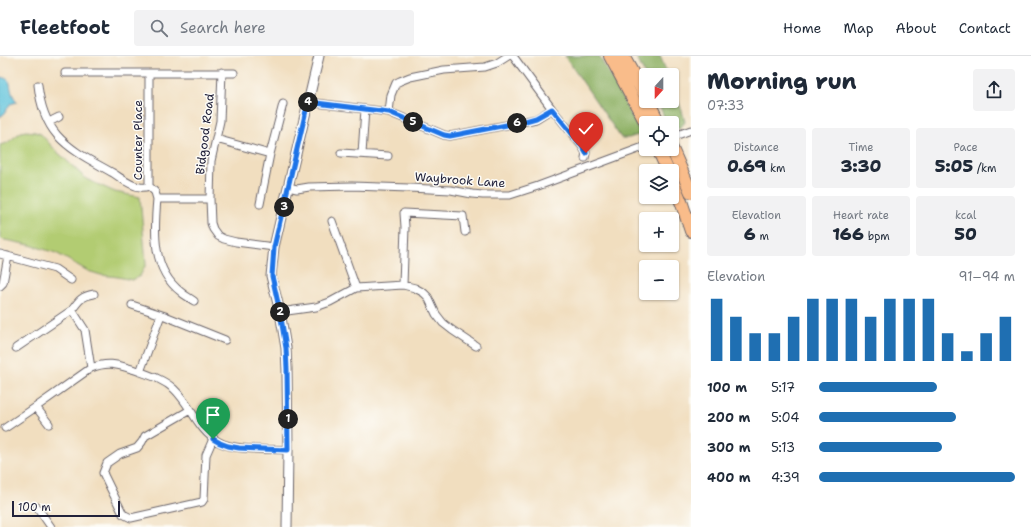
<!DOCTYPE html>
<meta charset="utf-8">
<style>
:root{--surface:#fff;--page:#f2f2f3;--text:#1f2937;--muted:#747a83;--line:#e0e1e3;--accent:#1f6fb2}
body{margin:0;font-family:"Shantell Sans",sans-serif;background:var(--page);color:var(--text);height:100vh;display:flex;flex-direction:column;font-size:15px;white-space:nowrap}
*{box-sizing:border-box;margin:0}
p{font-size:13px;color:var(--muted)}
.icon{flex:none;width:22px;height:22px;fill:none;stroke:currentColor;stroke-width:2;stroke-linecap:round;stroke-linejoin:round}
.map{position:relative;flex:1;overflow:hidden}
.panel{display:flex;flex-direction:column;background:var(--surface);width:340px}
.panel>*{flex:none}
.needle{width:26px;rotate:201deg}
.buttons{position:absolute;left:639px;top:12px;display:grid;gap:8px}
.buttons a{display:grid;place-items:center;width:40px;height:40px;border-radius:4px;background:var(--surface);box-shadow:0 1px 3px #0004;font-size:20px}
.scale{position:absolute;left:12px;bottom:10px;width:108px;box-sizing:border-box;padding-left:4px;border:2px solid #22223b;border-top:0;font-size:11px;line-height:14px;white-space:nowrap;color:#22223b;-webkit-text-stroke:3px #fdfcf7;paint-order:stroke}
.pin{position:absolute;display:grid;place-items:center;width:34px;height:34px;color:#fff;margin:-41px -17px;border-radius:50% 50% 50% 0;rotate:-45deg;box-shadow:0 0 4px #0007}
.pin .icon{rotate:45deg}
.km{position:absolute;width:20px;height:20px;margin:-10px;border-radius:50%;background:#222;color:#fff;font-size:11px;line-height:20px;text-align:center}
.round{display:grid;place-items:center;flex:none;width:42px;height:42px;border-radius:4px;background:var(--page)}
.summary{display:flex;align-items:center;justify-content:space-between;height:68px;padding:0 16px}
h1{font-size:22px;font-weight:800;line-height:30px}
.stats{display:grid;grid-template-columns:repeat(3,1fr);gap:6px;height:68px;padding:4px 16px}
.stats div{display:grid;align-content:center;border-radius:4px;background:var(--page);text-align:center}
.stats b{font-size:17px;font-weight:800}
.stats small{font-size:11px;font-weight:400}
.stats p{font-size:11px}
.chart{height:112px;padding:8px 16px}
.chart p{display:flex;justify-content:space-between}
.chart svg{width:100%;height:72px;margin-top:4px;stroke:var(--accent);stroke-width:6}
ul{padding:0 16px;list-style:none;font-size:13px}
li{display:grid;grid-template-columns:64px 48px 1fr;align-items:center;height:30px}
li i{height:10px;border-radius:5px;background:var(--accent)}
header{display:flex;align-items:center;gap:24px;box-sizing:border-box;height:56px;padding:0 20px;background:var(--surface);border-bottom:1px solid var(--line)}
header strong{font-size:19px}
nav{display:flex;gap:22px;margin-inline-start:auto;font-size:14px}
.search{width:280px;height:36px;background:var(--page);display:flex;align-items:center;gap:10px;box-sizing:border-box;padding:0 14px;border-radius:4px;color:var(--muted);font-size:15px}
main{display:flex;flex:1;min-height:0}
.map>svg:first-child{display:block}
.green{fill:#b2cc72;stroke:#6a7756}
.forest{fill:#8db064;stroke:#586950}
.water{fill:#5ec3db;stroke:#40728b}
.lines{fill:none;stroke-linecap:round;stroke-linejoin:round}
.minor-casing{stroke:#6a6469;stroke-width:9}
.tertiary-casing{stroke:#6a6469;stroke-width:11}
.trunk-casing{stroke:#6a6469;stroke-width:14}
.minor{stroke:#fff;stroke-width:7}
.tertiary{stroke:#fff;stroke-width:9}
.trunk{stroke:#f9bc8a;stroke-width:12}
.route-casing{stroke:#fff;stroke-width:8}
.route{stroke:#1a73e8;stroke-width:5}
.labels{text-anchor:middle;stroke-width:3;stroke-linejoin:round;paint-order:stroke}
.street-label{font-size:12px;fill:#22223b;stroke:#fdfcf7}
</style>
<header>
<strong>Fleetfoot</strong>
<div class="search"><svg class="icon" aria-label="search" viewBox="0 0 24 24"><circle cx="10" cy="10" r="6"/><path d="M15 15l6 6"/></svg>Search here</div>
<nav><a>Home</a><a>Map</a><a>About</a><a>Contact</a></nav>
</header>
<main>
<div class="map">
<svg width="691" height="471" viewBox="0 0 691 471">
<rect width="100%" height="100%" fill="#fdfcf7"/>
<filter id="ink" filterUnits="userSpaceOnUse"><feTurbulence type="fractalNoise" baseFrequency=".025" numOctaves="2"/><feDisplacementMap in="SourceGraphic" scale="8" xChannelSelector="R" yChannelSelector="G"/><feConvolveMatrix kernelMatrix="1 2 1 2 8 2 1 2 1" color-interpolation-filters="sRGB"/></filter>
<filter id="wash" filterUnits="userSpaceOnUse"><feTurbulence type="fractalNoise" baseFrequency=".012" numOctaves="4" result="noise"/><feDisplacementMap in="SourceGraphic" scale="16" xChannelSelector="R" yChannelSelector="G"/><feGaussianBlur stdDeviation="0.9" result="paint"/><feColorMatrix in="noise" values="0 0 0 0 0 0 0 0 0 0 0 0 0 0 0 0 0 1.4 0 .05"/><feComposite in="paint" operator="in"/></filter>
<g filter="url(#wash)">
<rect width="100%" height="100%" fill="#f1debf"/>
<path class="green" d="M26,75L35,76L41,78L56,95L63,101L86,123L115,136L140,141L146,208L140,220L132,224L118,221L101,219L88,215L56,197L30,189L0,183V89L7,87L21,76Z"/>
<path class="forest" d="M565,0H599L610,19L641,78L629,82H621Z
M636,0H660L668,19H646V21Z
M672,29L682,55L685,66L681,71L672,74V67H667L657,45H672Z"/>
<path class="water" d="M0,21C12,23 9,27 12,37C13,40 15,43 17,46L10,48L5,57L0,61Z"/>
</g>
<g filter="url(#ink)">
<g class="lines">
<defs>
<path id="minor" d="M513,0L552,53L582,90L586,97L585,102
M222,16L220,65L211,105L210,143L211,167L213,173L218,180L224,183L236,186L274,191
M65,17H234
M149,17V130L155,136L157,143H210
M38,29C40,47 45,65 57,79C72,96 94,106 113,117C121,122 130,130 140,131C143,132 146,131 149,130
M308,46L389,56L444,79L450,80L522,66L536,63L552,53
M389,56L391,39L396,27L400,25L410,21L444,14L485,11L497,7L508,0
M49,66L59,61
M672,81L691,74
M216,83L270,98
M341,97L388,100
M362,98L365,53
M288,131L297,133L309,131L352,130L409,132L451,134L472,138L483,139H510L538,130L646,90
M157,143C154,176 152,214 181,236C185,240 190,242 194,245
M260,148L270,98L283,48
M332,165L356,232
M0,198L55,213L71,224
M403,229L405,171L404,157L463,160L465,176
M0,230L3,227L8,200
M132,249L165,260L225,284
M72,254L85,274L91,312
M280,256L316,251L330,246L356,232L403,229L415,232L424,237L428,241L436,258L443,267L452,274L476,290
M16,292L72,254C79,244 82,240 94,238
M140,316L161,259
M36,351L49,368
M190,354L145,380L142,386L137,392L120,398L107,407L103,417L123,458L131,462L202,446L204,443L206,399L213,383
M5,372L36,351L91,312C109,305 118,309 135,314C149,319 163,323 174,333C191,349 198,375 219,386C235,395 269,393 288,394
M37,451L51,471"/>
<path id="tertiary" d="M287,471L288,394L287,313L286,292L280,256L271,220L274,191L319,0"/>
<path id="trunk" d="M610,0L646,67
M623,0L646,41
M648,45L659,67
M658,93L668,115
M672,93L691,136
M672,124L682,148L691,175"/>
</defs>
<use href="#minor" class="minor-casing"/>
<use href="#tertiary" class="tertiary-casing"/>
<use href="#trunk" class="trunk-casing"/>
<use href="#minor" class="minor"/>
<use href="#tertiary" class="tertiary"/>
<use href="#trunk" class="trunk"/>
</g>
</g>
<g class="lines" filter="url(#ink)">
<defs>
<path id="route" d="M213,383L220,387L228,390L239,392L288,394L287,313L286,292L280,256L272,220L274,191L308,46L389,56L444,79L450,80L522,66L536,62L552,53L582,90L586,97"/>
</defs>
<use href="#route" class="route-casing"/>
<use href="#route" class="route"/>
</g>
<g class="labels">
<g class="street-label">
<text transform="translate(205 78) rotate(-83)" y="4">Bidgood Road</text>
<text transform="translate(138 84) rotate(-90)" y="4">Counter Place</text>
<text transform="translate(460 124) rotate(4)" y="4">Waybrook Lane</text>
</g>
</g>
</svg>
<div class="buttons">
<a><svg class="needle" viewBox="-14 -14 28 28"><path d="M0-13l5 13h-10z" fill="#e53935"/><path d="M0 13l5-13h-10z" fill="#747a83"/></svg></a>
<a><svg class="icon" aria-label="locate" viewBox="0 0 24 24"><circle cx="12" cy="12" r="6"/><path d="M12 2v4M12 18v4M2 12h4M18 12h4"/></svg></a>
<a><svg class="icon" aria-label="layers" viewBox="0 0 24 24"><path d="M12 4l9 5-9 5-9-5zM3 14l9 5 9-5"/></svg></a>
<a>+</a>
<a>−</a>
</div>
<div class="scale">100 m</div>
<div class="pin" style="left:213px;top:383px;background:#1e9e55"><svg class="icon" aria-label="arrive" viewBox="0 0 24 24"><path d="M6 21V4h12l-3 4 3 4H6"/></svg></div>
<div class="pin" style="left:586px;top:97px;background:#d93025"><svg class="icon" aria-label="check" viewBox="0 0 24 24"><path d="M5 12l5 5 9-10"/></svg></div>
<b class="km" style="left:288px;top:363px">1</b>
<b class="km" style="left:280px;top:256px">2</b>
<b class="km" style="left:284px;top:151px">3</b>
<b class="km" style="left:308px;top:46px">4</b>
<b class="km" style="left:413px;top:66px">5</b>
<b class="km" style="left:517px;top:67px">6</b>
</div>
<section class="panel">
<div class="summary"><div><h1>Morning run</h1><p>07:33</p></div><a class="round"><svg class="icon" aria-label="share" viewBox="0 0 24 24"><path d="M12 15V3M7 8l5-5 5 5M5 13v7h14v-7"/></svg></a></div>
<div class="stats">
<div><p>Distance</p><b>0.69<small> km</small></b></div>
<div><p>Time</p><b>3:30</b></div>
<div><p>Pace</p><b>5:05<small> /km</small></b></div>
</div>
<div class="stats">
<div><p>Elevation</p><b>6<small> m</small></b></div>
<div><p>Heart rate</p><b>166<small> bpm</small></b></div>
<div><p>kcal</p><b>50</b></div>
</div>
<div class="chart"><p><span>Elevation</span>91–94 m</p>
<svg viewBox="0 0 160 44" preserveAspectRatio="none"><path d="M5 44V6M15 44V17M25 44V27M35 44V27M45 44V17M55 44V6M65 44V6M75 44V6M85 44V17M95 44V6M105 44V6M115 44V6M125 44V27M135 44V38M145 44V27M155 44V17"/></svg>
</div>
<ul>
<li><b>100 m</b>5:17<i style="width:60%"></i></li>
<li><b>200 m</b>5:04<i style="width:70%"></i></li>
<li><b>300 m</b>5:13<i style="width:63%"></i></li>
<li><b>400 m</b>4:39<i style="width:100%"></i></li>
</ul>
</section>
</main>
